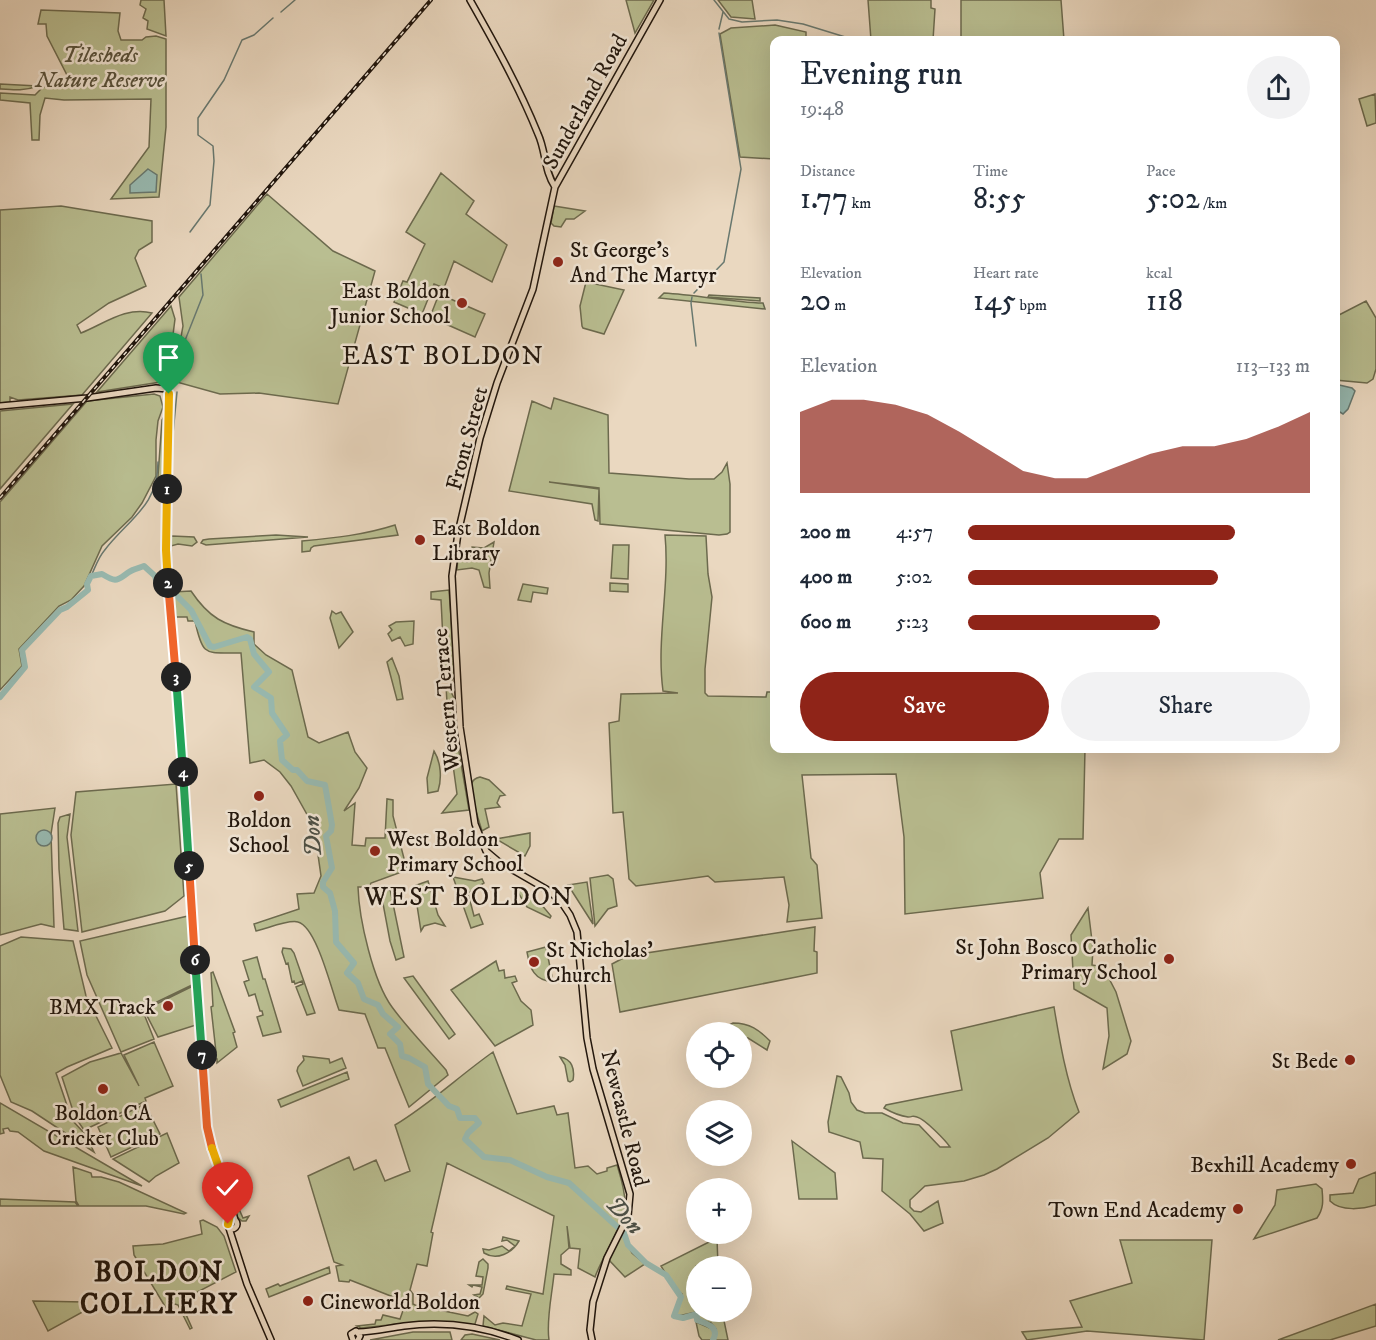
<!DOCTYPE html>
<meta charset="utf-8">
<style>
:root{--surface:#fff;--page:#f2f2f3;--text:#1f2937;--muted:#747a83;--accent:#8f2418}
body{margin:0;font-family:"IM FELL DW Pica",serif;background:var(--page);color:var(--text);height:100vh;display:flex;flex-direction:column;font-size:22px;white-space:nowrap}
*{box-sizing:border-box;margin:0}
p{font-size:20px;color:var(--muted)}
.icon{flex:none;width:33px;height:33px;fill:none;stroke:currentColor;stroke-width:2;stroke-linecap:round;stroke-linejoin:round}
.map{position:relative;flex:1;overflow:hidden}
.side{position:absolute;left:770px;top:36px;width:570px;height:717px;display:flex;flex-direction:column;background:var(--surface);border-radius:12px;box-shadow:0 6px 24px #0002}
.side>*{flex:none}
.controls{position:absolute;left:686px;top:1022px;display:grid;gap:12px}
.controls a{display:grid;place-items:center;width:66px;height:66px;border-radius:50%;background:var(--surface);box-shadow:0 6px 24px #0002;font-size:30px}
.pin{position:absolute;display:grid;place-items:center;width:51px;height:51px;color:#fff;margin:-62px -26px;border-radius:50% 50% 50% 0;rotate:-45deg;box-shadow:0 0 6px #0007}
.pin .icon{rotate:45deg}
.km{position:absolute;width:30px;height:30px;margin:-15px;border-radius:50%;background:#222;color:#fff;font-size:16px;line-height:30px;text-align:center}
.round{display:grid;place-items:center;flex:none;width:63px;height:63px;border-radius:32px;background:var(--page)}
.head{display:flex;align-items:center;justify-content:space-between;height:102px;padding:0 30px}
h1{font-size:33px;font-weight:600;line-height:45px}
.figures{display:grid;grid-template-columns:repeat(3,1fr);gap:9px;height:102px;padding:6px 30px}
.figures div{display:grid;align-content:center}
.figures b{font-size:30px;font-weight:600}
.figures small{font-size:16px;font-weight:400}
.figures p{font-size:16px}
.chart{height:168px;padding:12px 30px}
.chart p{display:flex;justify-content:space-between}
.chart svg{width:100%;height:108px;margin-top:6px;fill:var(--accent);opacity:.7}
.cta{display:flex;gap:12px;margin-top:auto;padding:12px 30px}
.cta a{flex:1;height:69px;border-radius:36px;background:var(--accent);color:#fff;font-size:24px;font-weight:600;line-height:69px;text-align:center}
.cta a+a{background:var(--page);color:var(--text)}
ul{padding:0 30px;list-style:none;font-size:20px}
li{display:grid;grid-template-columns:96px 72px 1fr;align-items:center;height:45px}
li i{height:15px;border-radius:8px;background:var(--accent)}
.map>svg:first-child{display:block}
.green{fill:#b9be91;stroke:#6c6a4e;stroke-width:1.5}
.water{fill:#98bab1;stroke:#68786f;stroke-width:1.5}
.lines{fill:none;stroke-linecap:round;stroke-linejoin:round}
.stream{stroke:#68786f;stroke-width:1.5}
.river{stroke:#98bab1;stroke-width:6}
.major-casing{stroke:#20150c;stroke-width:8}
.major{stroke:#ead8c0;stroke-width:5}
.rail-casing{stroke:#20150c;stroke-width:4}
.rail{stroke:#f1e6d6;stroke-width:1.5;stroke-dasharray:4.5;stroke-linecap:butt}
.split-1-casing{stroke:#fff;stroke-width:12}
.split-2-casing{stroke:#fff;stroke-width:12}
.split-3-casing{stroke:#fff;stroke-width:12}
.split-4-casing{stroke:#fff;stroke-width:12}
.split-5-casing{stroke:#fff;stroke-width:12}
.split-6-casing{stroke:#fff;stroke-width:12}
.split-7-casing{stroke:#fff;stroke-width:12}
.split-8-casing{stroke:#fff;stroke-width:12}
.split-9-casing{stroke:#fff;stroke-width:12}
.split-1{stroke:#f5b400;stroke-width:8}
.split-2{stroke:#f5b400;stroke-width:8}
.split-3{stroke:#f0652b;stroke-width:8}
.split-4{stroke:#22a559;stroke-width:8}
.split-5{stroke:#22a559;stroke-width:8}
.split-6{stroke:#f0652b;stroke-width:8}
.split-7{stroke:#22a559;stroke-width:8}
.split-8{stroke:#f0652b;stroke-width:8}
.split-9{stroke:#f5b400;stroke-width:8}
.poi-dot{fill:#8f2418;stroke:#f1e6d6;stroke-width:2}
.labels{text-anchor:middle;stroke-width:5;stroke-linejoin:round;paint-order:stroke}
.park-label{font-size:22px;font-style:italic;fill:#56503b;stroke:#f1e6d6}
.street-label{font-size:22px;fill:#20150c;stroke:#f1e6d6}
.poi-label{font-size:22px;fill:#20150c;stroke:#f1e6d6;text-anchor:end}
.water-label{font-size:24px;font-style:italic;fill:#4a4f46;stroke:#f1e6d6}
.quarter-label{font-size:26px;letter-spacing:1.5px;fill:#20150c;stroke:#f1e6d6}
.district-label{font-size:28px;font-weight:bold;letter-spacing:1.5px;fill:#20150c;stroke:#f1e6d6}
</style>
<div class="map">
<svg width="1376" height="1340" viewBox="0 0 1376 1340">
<rect width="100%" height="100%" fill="#ead8c0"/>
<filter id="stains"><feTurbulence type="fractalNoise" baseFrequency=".00333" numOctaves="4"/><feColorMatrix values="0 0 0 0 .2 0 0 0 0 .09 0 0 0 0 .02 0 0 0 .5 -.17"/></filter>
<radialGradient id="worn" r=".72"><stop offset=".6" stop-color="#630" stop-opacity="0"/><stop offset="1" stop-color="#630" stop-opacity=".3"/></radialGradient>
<path class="green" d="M141,0H164L166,36L147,29L148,21L143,18L146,9L140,5Z
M626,0H654L635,33Z
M718,0H752L755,19L731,17Z
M868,0H931V8L935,9L933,40H871Z
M961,0H1061L1064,40H961Z
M41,10L120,13L118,31L121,40H142L146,37L156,36L166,39V127L159,197L111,199L149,147L151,99L64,100L45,98L40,115L39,140H32L30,103L0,100V93L35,95L43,87L60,86L70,81L47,36L46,24H38Z
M775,25L806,32V40H774V159L740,157L720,34L731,28Z
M0,84L38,86C25,91 14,90 0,89Z
M1375,94L1376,123L1367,126L1359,99Z
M441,173L474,201L466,214L507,245L492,282L454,261L444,288L434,284L422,314L394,302L403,281L407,282L425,244L406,232Z
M267,194L333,251L375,271L338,404L259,393L220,394L173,381L183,326L179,297Z
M61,206L152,221V242L139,250L135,258L146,286L109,303L77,325L81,333C104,324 126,306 152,313L82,395L18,400L10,397V402L0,403V210Z
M554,206L585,211L574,219H566L561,227L554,226L551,223Z
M586,282L624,290L604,334L583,328L582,326L580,306Z
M664,293C698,295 730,302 763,303L765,309L659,298Z
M439,294L485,314L475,337L430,317Z
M709,295L760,298V301L708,297Z
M1366,301L1376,318V369L1373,379L1367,383L1335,380V317Z
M171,306L175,319L167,381L97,392Z
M154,394L160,396L163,407L158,421L156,440V476L142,503L132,517L102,546L84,586L71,600L59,606L19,649L22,666L0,690V502L87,401Z
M554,398L608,415L609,473L689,479H714L722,472L727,463L730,484V532L727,534L719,535L600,524L599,488L549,482L599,489L598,521L595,520L592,504L509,491L532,401L551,409Z
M73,404L0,489V411Z
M165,415L163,491L157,490L162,420Z
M395,525L398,535L314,546L311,548L310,551L302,552V541C334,538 364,535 395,525Z
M276,535L308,537L206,545L201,543L203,540L209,539Z
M665,535L706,536L708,574L712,597L705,669V693L708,696L766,697L767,692H774V748L1085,749L1083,839H1059L1040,873L1043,898L905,914L904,837L896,774L802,775L811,858L817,865L822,918L787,922L789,905L784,877L715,882L708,876L636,886L629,879L623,812L613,813L609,723L619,721L621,694L678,693L663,691C656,639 670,587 665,535Z
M172,536L194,537L197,542L192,546L178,544L171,546L169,544V538Z
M494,542L489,573L490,588L484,587L479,570L472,568L457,570L458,556L467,562L470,558L472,547L484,548Z
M613,545H629L628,579L611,578Z
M610,583L628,584V592L610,591Z
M523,584L548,588L547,594L533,592L531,602L518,600Z
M449,590L455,676L452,680H445L441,600L431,599V592Z
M191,591C209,618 224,625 254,632V644L266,655L292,670L308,737L319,743L348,732L355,752L367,768L359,788L344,811L355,803L352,845L365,846L366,838H385L387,799L393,800V816L407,870L371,883L369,887H358C359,919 373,981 392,1007C408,1029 428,1049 446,1070L448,1075L409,1107L385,1048H378L365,1014L339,1010C332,992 317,927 298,922C289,919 266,929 256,931L254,924L299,909L297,894L314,893L321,876L314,827L291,786L280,772L264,760L250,763L241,653C206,652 203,659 195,621H188L187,617H176L173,592Z
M332,611L336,614L341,612L353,632L339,648L330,618Z
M414,621L413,644L405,646L400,637L392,641L388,634L392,630L389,626L396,622Z
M392,658L399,676L403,699L397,700L387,662Z
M446,686H448L454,698L457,740L469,810L442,813L457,794L449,736Z
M434,751C441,762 442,779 438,791L428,793L427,778Z
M480,777L489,780L505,795L500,796L497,803L500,807L485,809L489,827L482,831C479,821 469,792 472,783C473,779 476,778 480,777Z
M176,784L184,896L165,911L82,932L71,835L76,792Z
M55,808L51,834L54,927L41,924L0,935V814Z
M70,814L67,837L78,931L64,929L59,869L58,823L60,817Z
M530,833V846L525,856L496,839Z
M608,875L613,879L617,906L608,909L595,926L590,878Z
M453,877L475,881L482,879L484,883L468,893L474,916L479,914L483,924L471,928Z
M428,881L438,915L445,926L435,923L424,926L421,931L414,886Z
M587,882L593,924L568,885Z
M519,888L527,896L541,904L551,916L550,918L527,907L517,891Z
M390,889L404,957L396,960L390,941L381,893Z
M1088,908L1093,949L1092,965L1103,967L1116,992L1131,1041L1127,1054L1103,1069L1109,1036L1107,1008L1074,989L1071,935Z
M188,916L192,985L142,1009L154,1039L121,1052L87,975L80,941Z
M815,927L814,951L817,952V973L620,1012L612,964L627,956Z
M21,937L73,941L86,996L112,1048L67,1067L56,1073L72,1120L85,1134L94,1152L32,1111L11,1102L0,1075V946Z
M546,947L553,982C534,980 530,969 527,952Z
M283,948L291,949L294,953L315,1013L307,1015L296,987L303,984L302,981L295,984L294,981L292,982L288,963L286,964L282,952Z
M257,957L263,979H265L281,1032L263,1036L257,1017L263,1015L262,1011H260L255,994L249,996L244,982L249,980L243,961Z
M496,961L499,971L504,970L505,978L515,976L517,981L512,983L521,1001L531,1010L533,1025L495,1046L451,990Z
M213,972L235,1032L233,1033L237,1047L217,1063V1059H214V1052H216L211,1007L213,1006L211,973Z
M413,976L455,1034L449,1039L404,978Z
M193,986L196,1025L158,1037L144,1010Z
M1054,1007C1060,1043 1066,1079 1079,1112L1048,1138L997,1169L984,1175L964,1181L925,1186L910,1200V1207L914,1211L921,1212L938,1201L943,1223L924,1231L910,1214L882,1191L883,1159L863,1158L860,1142L829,1132L828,1122L837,1076L841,1077L849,1093L851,1102L857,1110L865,1113H882L903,1123L919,1125L940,1147H950C946,1141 925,1119 917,1117C911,1115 914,1117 908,1117C900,1116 891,1112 884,1108L886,1105L962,1090L951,1031Z
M733,1023C750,1023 759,1030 770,1041L767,1050L748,1038L741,1037V1032H721L723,1028Z
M154,1042L173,1086L145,1098L146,1101L84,1130L75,1117L62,1077L90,1062L121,1053L139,1086L124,1055Z
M493,1052L517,1114L554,1106L557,1115L568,1113L575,1168L588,1166L597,1174L607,1171V1168L617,1165C621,1178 625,1190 625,1203C626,1221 602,1257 595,1277L578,1268L580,1249L570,1248L567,1226L569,1248L561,1255V1264L571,1270V1275L554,1274C552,1295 546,1320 549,1340H536L483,1326L484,1316L495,1325L503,1323L522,1326L531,1294L506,1289L507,1286L543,1294L554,1216L447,1163L431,1232L433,1233L427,1266L417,1264L410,1290L413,1294V1304L415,1305L468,1316L475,1312L478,1314L475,1324L471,1325L445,1322H416L361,1328L357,1326L375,1324L376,1320H381L383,1315L400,1319L406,1302L350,1280L349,1282L339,1281L336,1266L342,1265L334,1262L308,1176L349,1157L354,1170L376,1160L385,1181L410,1171L395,1125C430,1104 459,1076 493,1052Z
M303,1056L329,1059L330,1063L342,1058L346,1068L303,1086L297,1071L298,1067L304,1060Z
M560,1057C572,1059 575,1069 573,1080L570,1082L568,1081L565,1065Z
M347,1072L349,1079L281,1107L278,1100Z
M0,1103L142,1186L44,1151L18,1132L10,1131L8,1128L3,1129L4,1133L0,1134Z
M145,1104L160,1134L111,1157L98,1127Z
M167,1133L179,1163L156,1176L149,1182L113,1159Z
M792,1141L835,1173L837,1199H799Z
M73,1167L91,1173L92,1177H101L119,1182L186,1213L184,1214L146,1206H79L76,1201Z
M1376,1172V1205C1363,1209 1341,1212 1330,1201V1195L1353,1193L1359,1179Z
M1316,1184L1322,1189C1323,1200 1324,1208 1317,1218L1254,1239L1275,1205L1277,1190Z
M241,1187L242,1188L236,1191L242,1205L239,1209L243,1218L249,1216L246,1221H242L236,1216V1203L233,1190Z
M0,1199L75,1202L78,1206H0Z
M203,1220L217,1227L224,1236L236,1272L180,1301L192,1328L190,1329L178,1305L175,1304L166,1308L134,1255L133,1246L163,1244L202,1234L200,1221Z
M622,1233L632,1253L645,1264L625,1277L609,1260Z
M503,1237L519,1241C512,1253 497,1261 484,1253L483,1249L489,1250L502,1246L509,1251L515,1246L507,1240L502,1241Z
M717,1238L718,1266H696V1311H722L728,1340H715L716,1329L711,1323L698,1319V1314L696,1312L678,1316L676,1314L682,1294L675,1289L661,1266Z
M1120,1240H1212L1204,1340L1087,1331L1027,1340L1022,1332L1082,1327L1070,1301L1132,1283Z
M483,1259L488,1264V1268L483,1294L479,1298L474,1295L480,1294L482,1287L473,1285L472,1287L469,1285H482L483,1277L476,1276L479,1262Z
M329,1267L330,1273L269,1297L266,1289L278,1284L280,1286Z
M33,1301L84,1302L88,1309L48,1331Z
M1376,1304V1326L1330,1340H1278Z
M696,1322L712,1329L714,1335L711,1340H702L699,1336Z
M413,1332H450L452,1340H370Z
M472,1334L500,1340H461L465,1335Z"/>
<path class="water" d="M148,169L157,175L156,192L130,193V185Z
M1335,384L1352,388L1355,391L1348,409L1343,414L1335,409Z
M36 838a8 8 0 1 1 16 0a8 8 0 1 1-16 0Z"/>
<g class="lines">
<path class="stream" d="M714,0L729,19L742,22L777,20L803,24L855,40
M281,12L295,0
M719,29L723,12
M190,232L210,205L214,161L213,146L198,135V118L224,80L242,40L254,35L273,18
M694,293L724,262L741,169L719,33
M692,297L691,303L696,346
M178,381L184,343L203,295L201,274
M173,434L177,392
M91,576C95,568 98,558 104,551C128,519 158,507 158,462"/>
<path class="river" d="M174,593L191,610L210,646L214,647L247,637L250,639L254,654L269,672L254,687L271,698L272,713L287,735L280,741L282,760L293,770H297L307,781L325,785L332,825L331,831L326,836L332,868L323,882V887L330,893L335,911L336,942L354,963L347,973L358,983L364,999L378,1005L383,1014L398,1027L390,1034L400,1044L402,1056L409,1058L425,1067L428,1084L449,1106L457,1109L460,1118H475L479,1123L468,1133L465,1139L484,1157L510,1160L547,1177L569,1183L624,1233L628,1245L646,1263L666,1275L681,1297L674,1316L683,1318L697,1314V1320C707,1324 720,1327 713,1340
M0,697L25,667L22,650L60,610L67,607L88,590L87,584L91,576L102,574C117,583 116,581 129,572C133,569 139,568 144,566L155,576L157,584L165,589"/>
<defs>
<path id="major" d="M470,0C495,44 519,87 538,134C546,151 544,171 555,187
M0,406L87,398L156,388L168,389L167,562L179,719L206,1119L209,1139L227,1190L235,1220
M227 1224a5 5 0 1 1 10 0a5 5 0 1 1-10 0Z
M229,1228L247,1284L271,1340
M358,1332C374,1332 388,1328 404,1326C443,1321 482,1326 518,1340
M353,1340L351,1334L356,1331L360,1336L358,1340
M592,1340L590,1330L593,1302L607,1258L628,1216L630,1194L593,1069L587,1038L577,932L570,915L560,900L546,889L499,862L486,851L475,824L460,727L452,576L458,533L480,438L497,383L533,289L555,187L660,0"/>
</defs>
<use href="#major" class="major-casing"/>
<use href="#major" class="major"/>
<defs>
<path id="rail" d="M0,498L431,0"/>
</defs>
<use href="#rail" class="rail-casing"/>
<use href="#rail" class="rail"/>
</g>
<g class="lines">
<defs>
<path id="split-1" d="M167,489L169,394"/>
<path id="split-2" d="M167,489L166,550L168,583"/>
<path id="split-3" d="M168,583L176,677"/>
<path id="split-4" d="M176,677L183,772"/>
<path id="split-5" d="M183,772L189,866"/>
<path id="split-6" d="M189,866L195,960"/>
<path id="split-7" d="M195,960L202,1055"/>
<path id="split-8" d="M202,1055L207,1127L212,1148"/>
<path id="split-9" d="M212,1148L232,1205L228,1224"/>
</defs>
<use href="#split-1" class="split-1-casing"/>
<use href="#split-2" class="split-2-casing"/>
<use href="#split-3" class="split-3-casing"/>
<use href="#split-4" class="split-4-casing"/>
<use href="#split-5" class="split-5-casing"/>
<use href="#split-6" class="split-6-casing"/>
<use href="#split-7" class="split-7-casing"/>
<use href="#split-8" class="split-8-casing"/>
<use href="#split-9" class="split-9-casing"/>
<use href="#split-1" class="split-1"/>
<use href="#split-2" class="split-2"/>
<use href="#split-3" class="split-3"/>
<use href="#split-4" class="split-4"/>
<use href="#split-5" class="split-5"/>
<use href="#split-6" class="split-6"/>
<use href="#split-7" class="split-7"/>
<use href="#split-8" class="split-8"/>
<use href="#split-9" class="split-9"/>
</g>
<g class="poi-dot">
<circle cx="558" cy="262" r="6"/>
<circle cx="462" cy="303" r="6"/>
<circle cx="420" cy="540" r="6"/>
<circle cx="259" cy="796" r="6"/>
<circle cx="375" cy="851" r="6"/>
<circle cx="1169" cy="959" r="6"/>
<circle cx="534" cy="962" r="6"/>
<circle cx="168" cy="1006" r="6"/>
<circle cx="1350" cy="1060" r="6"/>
<circle cx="103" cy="1089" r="6"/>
<circle cx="1351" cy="1164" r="6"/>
<circle cx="1238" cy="1209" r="6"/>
<circle cx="308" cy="1301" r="6"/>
</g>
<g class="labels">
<g class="park-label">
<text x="100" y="62">Tilesheds<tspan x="100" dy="25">Nature Reserve</tspan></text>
</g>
<g class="street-label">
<text transform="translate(584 101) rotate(-61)" y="8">Sunderland Road</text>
<text transform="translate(466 438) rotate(-75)" y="8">Front Street</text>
<text transform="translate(445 700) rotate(-95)" y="8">Western Terrace</text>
<text transform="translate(626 1118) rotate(76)" y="8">Newcastle Road</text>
</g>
<g class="poi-label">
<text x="570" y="257" text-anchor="start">St George's<tspan x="570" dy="25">And The Martyr</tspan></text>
<text x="450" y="298">East Boldon<tspan x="450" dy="25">Junior School</tspan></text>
<text x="432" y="535" text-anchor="start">East Boldon<tspan x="432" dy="25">Library</tspan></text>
<text x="259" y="827" text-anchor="middle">Boldon<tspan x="259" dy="25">School</tspan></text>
<text x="387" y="846" text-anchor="start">West Boldon<tspan x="387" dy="25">Primary School</tspan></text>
<text x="1157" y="954">St John Bosco Catholic<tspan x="1157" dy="25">Primary School</tspan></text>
<text x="546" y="957" text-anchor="start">St Nicholas'<tspan x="546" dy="25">Church</tspan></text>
<text x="156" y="1014">BMX Track</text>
<text x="1338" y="1068">St Bede</text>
<text x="103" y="1120" text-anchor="middle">Boldon CA<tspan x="103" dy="25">Cricket Club</tspan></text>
<text x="1339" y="1172">Bexhill Academy</text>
<text x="1226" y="1217">Town End Academy</text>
<text x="320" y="1309" text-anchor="start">Cineworld Boldon</text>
</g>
<g class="water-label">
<text transform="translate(312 836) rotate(-93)" y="8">Don</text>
<text transform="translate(625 1215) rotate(48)" y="8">Don</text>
</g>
<g class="quarter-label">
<text x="443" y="364">EAST BOLDON</text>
<text x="469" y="905">WEST BOLDON</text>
</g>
<g class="district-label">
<text x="159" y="1281">BOLDON<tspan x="159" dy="32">COLLIERY</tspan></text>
</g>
</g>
<rect width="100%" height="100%" filter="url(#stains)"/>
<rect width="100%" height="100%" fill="url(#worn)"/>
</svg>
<div class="controls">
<a><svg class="icon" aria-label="locate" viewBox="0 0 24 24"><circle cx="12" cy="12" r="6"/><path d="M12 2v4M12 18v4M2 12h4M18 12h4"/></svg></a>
<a><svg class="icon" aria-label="layers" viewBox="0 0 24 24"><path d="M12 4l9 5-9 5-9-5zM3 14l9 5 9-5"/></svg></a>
<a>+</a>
<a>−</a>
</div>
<div class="pin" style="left:169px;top:394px;background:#1e9e55"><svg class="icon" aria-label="arrive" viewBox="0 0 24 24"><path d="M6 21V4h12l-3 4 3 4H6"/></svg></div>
<div class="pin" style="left:228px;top:1224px;background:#d93025"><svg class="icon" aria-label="check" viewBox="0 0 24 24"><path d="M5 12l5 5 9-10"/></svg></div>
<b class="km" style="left:167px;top:489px">1</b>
<b class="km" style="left:168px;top:583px">2</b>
<b class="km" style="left:176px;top:677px">3</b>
<b class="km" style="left:183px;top:772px">4</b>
<b class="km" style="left:189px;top:866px">5</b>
<b class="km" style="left:195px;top:960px">6</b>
<b class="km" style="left:202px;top:1055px">7</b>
<section class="side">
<div class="head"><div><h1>Evening run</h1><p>19:48</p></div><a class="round"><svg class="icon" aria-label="share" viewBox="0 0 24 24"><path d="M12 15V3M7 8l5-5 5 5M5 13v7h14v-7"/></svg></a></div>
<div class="figures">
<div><p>Distance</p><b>1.77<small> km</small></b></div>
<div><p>Time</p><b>8:55</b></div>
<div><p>Pace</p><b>5:02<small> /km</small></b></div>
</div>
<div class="figures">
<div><p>Elevation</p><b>20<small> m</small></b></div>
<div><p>Heart rate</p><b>145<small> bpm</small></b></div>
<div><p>kcal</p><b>118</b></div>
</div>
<div class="chart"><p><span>Elevation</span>113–133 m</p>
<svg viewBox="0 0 160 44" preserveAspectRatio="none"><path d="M0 44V11L10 6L20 6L30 8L40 12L50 19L60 27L70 35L80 38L90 38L100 33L110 28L120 25L130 25L140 22L150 17L160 11V44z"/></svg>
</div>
<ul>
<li><b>200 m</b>4:57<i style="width:78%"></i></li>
<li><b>400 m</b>5:02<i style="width:73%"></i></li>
<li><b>600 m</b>5:23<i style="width:56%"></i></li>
</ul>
<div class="cta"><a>Save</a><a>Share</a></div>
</section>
</div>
